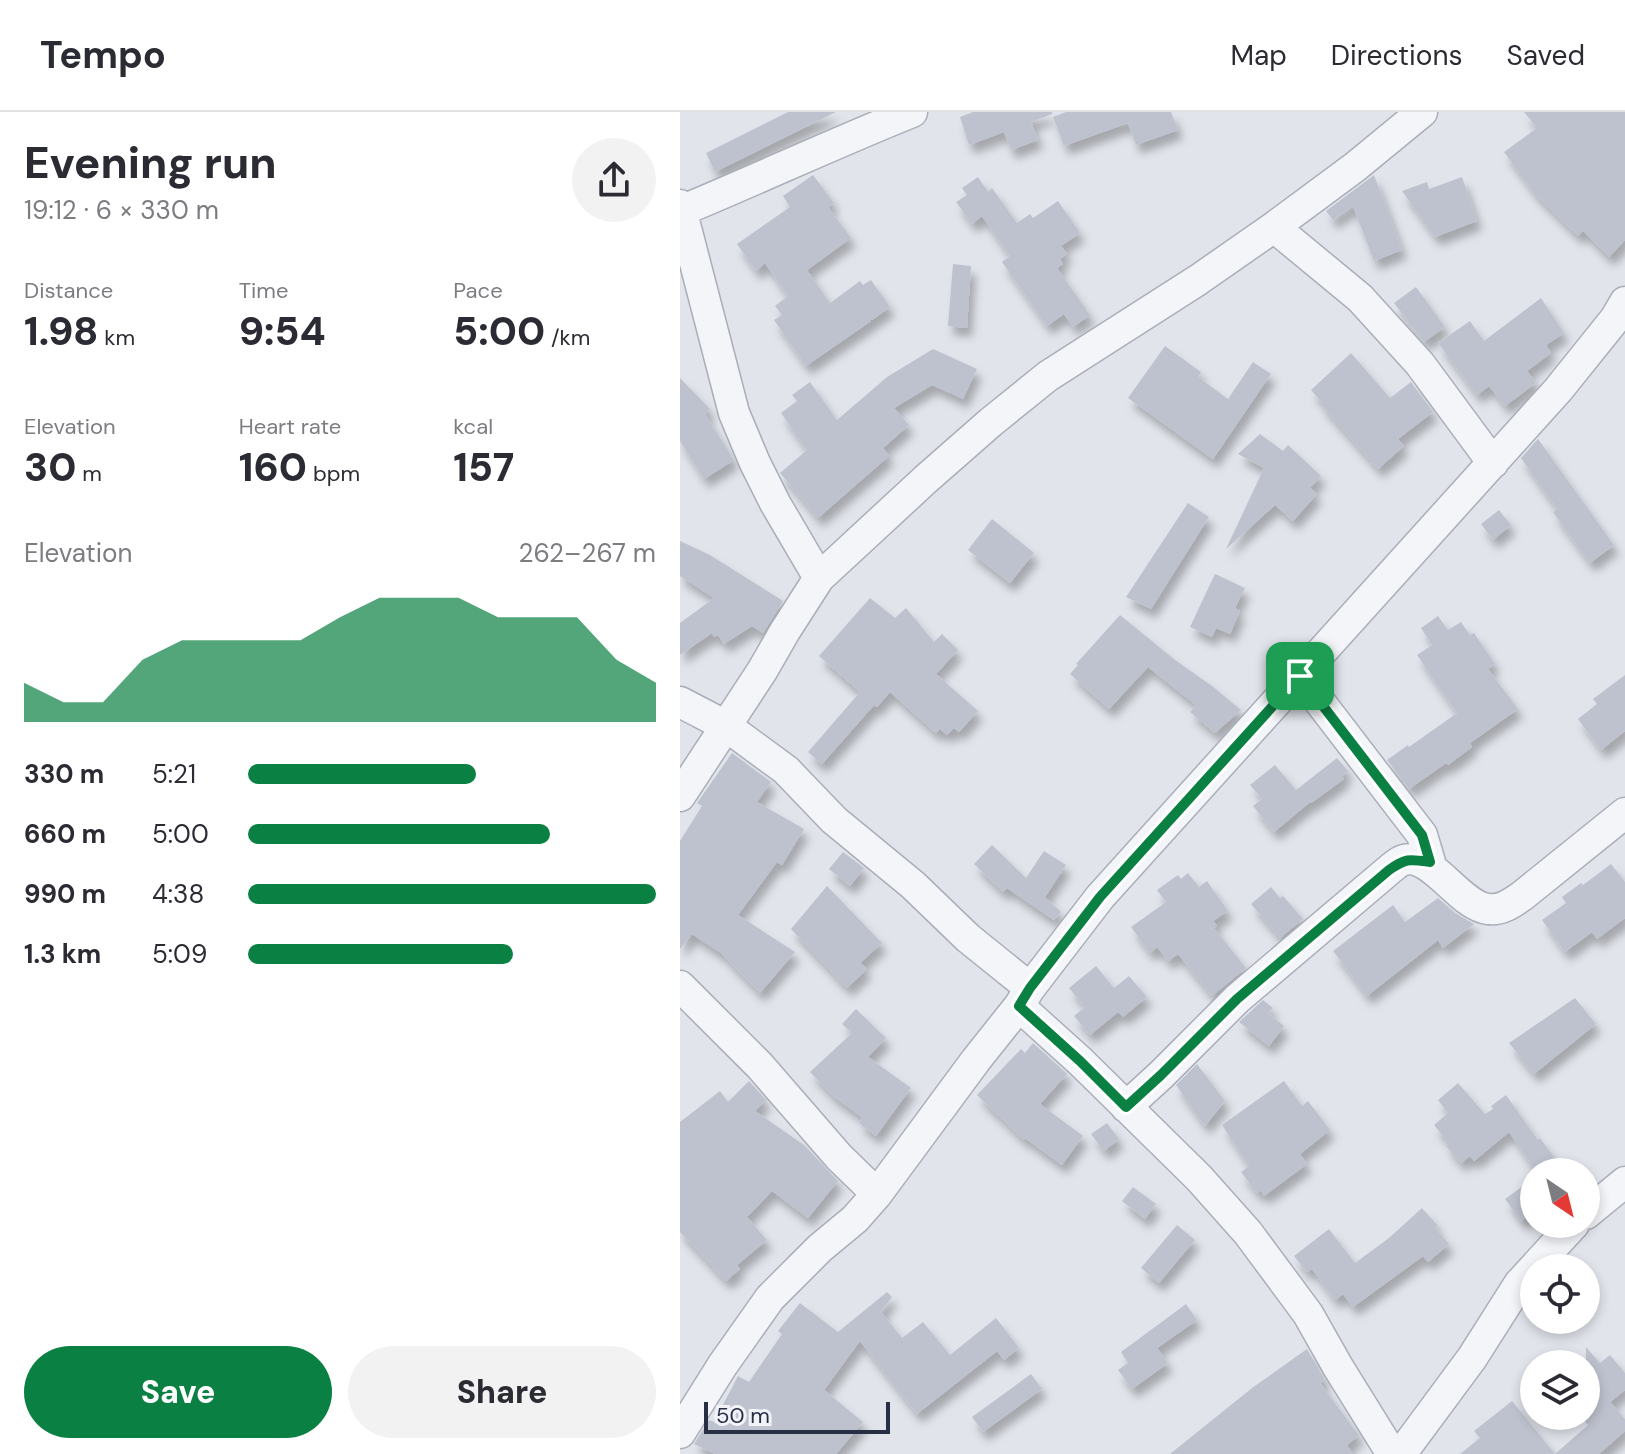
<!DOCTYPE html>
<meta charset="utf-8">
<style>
:root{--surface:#fff;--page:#f2f2f3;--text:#2b2b33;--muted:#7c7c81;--line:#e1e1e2;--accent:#0b8043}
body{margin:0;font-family:"DM Sans",sans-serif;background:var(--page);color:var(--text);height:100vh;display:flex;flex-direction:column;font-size:30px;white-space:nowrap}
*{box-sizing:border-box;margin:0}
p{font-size:26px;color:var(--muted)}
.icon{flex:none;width:44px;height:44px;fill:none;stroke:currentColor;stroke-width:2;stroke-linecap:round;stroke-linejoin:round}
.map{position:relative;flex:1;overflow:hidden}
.drawer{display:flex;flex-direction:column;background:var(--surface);width:680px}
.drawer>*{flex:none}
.needle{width:52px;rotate:145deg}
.buttons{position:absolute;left:840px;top:1046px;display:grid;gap:16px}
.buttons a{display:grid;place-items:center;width:80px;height:80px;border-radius:50%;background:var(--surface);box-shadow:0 4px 12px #0003;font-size:40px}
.scale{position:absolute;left:24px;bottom:20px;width:186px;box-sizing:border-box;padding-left:8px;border:4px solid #282f44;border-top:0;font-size:22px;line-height:28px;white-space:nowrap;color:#282f44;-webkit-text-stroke:6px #f1f3f8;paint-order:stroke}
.pin{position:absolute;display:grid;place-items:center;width:68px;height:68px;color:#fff;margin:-34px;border-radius:16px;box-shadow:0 4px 12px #0006}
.round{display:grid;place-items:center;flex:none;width:84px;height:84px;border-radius:42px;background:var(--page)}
.headline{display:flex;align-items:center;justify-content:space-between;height:136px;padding:0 24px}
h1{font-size:44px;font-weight:800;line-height:60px}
.metrics{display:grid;grid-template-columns:repeat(3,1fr);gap:12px;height:136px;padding:8px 24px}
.metrics div{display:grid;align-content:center}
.metrics b{font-size:40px;font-weight:800}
.metrics small{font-size:22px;font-weight:400}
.metrics p{font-size:22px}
.chart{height:224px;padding:16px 24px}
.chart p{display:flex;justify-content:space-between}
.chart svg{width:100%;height:144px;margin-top:8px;fill:var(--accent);opacity:.7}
.action{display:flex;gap:16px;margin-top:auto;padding:16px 24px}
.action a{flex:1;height:92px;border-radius:48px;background:var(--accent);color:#fff;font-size:32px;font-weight:800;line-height:92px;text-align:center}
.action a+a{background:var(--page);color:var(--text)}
ul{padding:0 24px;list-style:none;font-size:26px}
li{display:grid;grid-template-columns:128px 96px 1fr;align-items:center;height:60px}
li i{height:20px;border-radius:10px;background:var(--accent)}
header{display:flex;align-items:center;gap:48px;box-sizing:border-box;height:112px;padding:0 40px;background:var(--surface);border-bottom:2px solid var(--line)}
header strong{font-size:38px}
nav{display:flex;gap:44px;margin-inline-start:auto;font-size:28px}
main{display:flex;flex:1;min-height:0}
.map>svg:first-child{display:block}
.building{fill:#bec2ce;filter:url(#shadow)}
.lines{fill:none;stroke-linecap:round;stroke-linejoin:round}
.minor-casing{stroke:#aaaeb9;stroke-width:33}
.minor{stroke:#f4f5f9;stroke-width:30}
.route-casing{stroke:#fff;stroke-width:16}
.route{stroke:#0b8043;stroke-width:10}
</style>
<header>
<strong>Tempo</strong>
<nav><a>Map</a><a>Directions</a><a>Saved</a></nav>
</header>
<main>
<section class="drawer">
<div class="headline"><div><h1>Evening run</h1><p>19:12 · 6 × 330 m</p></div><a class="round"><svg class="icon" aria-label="share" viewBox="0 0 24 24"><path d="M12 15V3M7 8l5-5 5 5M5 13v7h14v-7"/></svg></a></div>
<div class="metrics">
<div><p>Distance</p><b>1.98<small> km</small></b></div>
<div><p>Time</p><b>9:54</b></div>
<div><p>Pace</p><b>5:00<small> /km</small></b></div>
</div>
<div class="metrics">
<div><p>Elevation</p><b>30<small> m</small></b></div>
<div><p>Heart rate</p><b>160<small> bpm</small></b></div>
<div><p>kcal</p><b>157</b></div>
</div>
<div class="chart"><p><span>Elevation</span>262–267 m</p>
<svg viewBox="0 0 160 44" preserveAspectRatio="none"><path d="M0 44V32L10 38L20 38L30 25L40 19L50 19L60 19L70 19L80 12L90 6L100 6L110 6L120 12L130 12L140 12L150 25L160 32V44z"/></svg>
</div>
<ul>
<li><b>330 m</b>5:21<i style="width:56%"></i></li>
<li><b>660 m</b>5:00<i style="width:74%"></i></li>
<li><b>990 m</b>4:38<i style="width:100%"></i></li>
<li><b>1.3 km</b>5:09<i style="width:65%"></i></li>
</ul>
<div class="action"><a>Save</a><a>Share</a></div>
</section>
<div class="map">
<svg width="945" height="1342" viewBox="0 0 945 1342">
<defs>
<filter id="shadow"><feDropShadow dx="5" dy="9" stdDeviation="4" flood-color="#0004"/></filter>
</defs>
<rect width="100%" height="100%" fill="#e1e4eb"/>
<path class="building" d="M108,0H156L35,60L26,41Z
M293,0H372V2L351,10L358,28L331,38L324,20L289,33L280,5Z
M386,0H491L498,18L456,33L448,11L384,34L373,5Z
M844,0H945V128L929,145L903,119L898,124L855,82L824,40L857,16Z
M133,63L154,91L148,95L171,126L127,158L150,191L180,169L183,173L191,168L210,195L192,208H188L191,209L126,254L94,208L102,203L95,194L108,184L85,151L76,159L57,132L110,95L103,84Z
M694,63L722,138L694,149L673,94L653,108L646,99Z
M298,65L308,80L312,76L337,111L350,102L353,106L378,89L400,121L381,134L387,142L380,147L383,152L377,156L410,203L393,215L384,202L367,214L322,150L330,144L302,104L292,112L276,90L287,83L282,76Z
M782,65L797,109L755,125L722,79L747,70L749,77Z
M273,152L291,154L287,216L268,214Z
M736,175L765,215L744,230L714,191Z
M861,186L884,221L866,233L871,241L847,259L856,271L825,294L809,274L797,283L758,231L790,209L804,229Z
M485,234L521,260L518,265L548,287L573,250L591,262L533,347L448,286Z
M253,237L297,257L283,287L252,273L214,296L229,313L203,336L209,344L138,406L100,361L127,338L101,301L117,289L112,283L130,270L157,308L207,265Z
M671,241L710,286L731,270L753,300L718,327L724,334L698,357L642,294L643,292L631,278Z
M0,266L30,297L25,302L54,348L24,367L0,329Z
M580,322L603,339L608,333L641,364L630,376L637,382L613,409L595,393L546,437L584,356L558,342Z
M858,327L934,433L910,451L873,400L877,397L841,346Z
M508,391L529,405L471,497L446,485Z
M819,398L831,413L813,428L801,412Z
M312,407L354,441L330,471L288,438Z
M0,429L30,443L103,489L83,521L72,514L44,532L38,523L34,525L32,521L0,543V511L34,486L0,464Z
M535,462L565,476L555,496L560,499L550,522L536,516L532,525L510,515Z
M190,486L215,506L226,496L254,530L262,522L278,538L256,562L298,599L279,620L274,616L267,623L260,617L256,621L210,580L197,595L194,593L142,652L128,640L180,580L139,544Z
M440,503L495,548L532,574L561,598L535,621L510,600L516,593L468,555L429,597L390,562L398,553L396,552Z
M758,504L768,518L781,510L790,523L794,521L815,552L808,557L838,597L790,631L792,635L768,653L766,651L729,677L707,648L728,633L729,635L777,601L737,543L752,533L741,516Z
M945,563V619L921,638L898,607L917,592L913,587Z
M52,641L91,670L77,690L124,717L102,753L97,750L58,803L115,840L80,881L41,841L12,822L0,837V729L22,694L17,691Z
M657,646L668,659L662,664L664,667L631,691L630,690L594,720L573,694L582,687L570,673L595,653L616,678Z
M312,733L346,766L364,739L386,753L365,785L381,800L374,808L327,776L323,780L294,752Z
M163,740L184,756L170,774L149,757Z
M931,752L945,770V806L917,827L912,820L885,840L862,808L886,791L882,785L901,771L903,773Z
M508,761L519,775L527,769L548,799L533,809L537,814L534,816L566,856L532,884L498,842L488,849L477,835L470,841L451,815L486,790L477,778L498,763L501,767Z
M147,774L202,831L180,851L187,857L167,876L111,817Z
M591,775L600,786L603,784L623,807L600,826L571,792Z
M758,786L775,801L794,812L763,836L758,828L687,884L653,839L713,793L725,810Z
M416,854L434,876L449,864L467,885L443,905L438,900L410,923L394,904L405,895L389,876Z
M895,886L916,912L854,962L829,931Z
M583,888L593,896L588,901L604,914L589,934L559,910Z
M176,897L206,926L188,945L231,976L196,1024L179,1011L183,1006L153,984L130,960L172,921L162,912Z
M353,931L387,962L360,992L403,1024L382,1053L345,1026L344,1028L297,983L341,937L345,941Z
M517,952L545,989L525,1014L496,973Z
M69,969L86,988L75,999L124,1033L158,1069L128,1106L92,1079L67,1105L87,1128L57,1153L60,1157L46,1169L0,1120V1010L40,979L48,990Z
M604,969L622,994L628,989L650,1018L620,1042L627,1052L584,1084L581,1078L577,1081L561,1060L569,1054L542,1013Z
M778,971L805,1002L813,997L811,994L826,983L858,1028L860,1026L885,1060H857L829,1020L794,1049L790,1044L781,1051L766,1034L769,1031L754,1013L768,1001L758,988Z
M427,1011L439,1027L424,1039L411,1022Z
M854,1066V1100L841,1109L825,1087Z
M453,1075L476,1092L465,1107L442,1089Z
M742,1096L758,1114L755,1116L769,1132L748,1150L743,1144L673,1195L663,1182L655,1188L632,1157L627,1160L614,1144L649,1117L675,1151L709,1126Z
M497,1113L515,1128L479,1171L461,1156Z
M207,1180L212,1185L201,1200L222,1226L243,1210L270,1243L316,1206L339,1236L324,1248L317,1239L237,1302L180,1229L144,1278L183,1310L156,1342H35L14,1332L29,1308L34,1310L58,1264L69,1270L102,1222L98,1219L120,1191L158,1220Z
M506,1192L517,1208L477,1236L488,1251L452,1277L438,1258L448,1251L441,1240Z
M906,1235L920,1251L930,1243L945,1261V1278L930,1290L945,1307V1319L919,1342H875L908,1313L906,1311Z
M627,1237L645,1268L640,1271L679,1323L667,1333L673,1342H490L572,1276Z
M351,1262L362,1277L303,1320L292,1305Z
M832,1289L875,1342H780L800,1326L794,1319Z"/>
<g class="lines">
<defs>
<path id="minor" d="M0,93L54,301L75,351L95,391L139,466
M3,98C80,66 155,31 232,0
M594,115L680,186L740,252L813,351
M620,564L742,723L750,750L742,749
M0,590L46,614L106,658L154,708L233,773L288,826L350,876
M0,684L82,559L105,519L139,466L246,367L311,310L368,264L518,168L594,115L675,55L742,0
M0,874L80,954L159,1045L197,1082
M339,894L400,949L519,1066L568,1121L628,1202L658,1255L712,1342
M446,995L481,963L557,887L709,758C713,755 719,749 724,748C751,740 780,794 808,797C821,799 832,791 842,784L945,701
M906,1102L945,1070
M0,1321L42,1254L90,1186L140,1136L175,1107L197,1082L296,948L339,894L350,876L420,785L878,278L935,207L945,190
M721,1342L792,1246L839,1172L894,1112"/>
</defs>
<use href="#minor" class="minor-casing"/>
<use href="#minor" class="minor"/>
</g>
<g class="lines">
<defs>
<path id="route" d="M620,564L742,723L750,750C729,747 726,746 709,758L557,887L481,963L446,995L400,949L339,894L350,876L420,785Z"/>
</defs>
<use href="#route" class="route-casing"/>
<use href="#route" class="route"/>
</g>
</svg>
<div class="buttons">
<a><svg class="needle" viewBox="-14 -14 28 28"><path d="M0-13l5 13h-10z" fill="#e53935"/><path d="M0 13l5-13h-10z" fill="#7c7c81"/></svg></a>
<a><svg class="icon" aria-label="locate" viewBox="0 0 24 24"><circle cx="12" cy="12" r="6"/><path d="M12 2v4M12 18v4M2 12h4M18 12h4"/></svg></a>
<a><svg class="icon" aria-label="layers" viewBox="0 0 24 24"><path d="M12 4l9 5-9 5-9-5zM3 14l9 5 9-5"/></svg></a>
</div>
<div class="scale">50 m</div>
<div class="pin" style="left:620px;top:564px;background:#1e9e55"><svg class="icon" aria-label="arrive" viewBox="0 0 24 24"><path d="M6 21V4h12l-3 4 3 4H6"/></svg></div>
</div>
</main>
